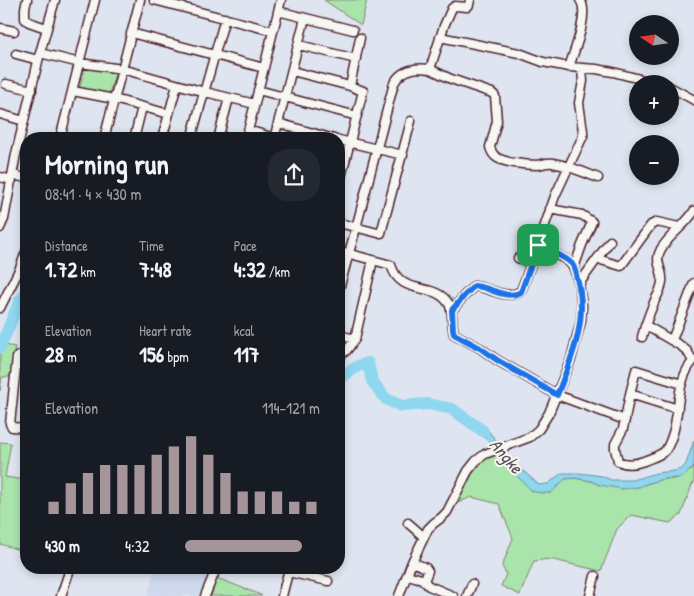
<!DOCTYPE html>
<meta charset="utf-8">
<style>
:root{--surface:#171b24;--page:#242831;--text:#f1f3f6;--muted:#9ea1a6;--accent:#a6949b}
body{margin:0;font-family:"Patrick Hand",sans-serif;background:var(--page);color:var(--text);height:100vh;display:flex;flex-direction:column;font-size:19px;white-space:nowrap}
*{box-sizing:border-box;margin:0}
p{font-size:16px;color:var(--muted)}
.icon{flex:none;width:28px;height:28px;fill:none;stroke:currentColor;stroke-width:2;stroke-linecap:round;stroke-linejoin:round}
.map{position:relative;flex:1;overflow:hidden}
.side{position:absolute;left:20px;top:132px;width:325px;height:442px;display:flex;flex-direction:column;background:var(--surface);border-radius:20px;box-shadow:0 2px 8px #0003}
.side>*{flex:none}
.needle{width:32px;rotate:283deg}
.buttons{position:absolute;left:629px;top:15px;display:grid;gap:10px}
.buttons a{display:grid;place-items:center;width:50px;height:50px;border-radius:50%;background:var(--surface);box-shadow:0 2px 8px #0003;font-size:25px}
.pin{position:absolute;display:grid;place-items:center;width:42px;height:42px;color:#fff;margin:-21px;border-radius:10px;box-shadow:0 2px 8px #0006}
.round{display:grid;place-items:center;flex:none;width:52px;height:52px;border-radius:20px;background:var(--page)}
.overview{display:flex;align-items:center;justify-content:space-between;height:85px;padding:0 25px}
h1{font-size:28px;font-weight:700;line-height:38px}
.metrics{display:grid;grid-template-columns:repeat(3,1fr);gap:8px;height:85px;padding:5px 25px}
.metrics div{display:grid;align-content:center}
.metrics b{font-size:21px;font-weight:700}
.metrics small{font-size:14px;font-weight:400}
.metrics p{font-size:14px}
.chart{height:140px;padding:10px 25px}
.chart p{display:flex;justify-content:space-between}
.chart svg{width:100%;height:90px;margin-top:5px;stroke:var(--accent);stroke-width:6}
ul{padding:0 25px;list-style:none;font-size:16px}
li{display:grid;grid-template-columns:80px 60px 1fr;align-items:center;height:38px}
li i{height:12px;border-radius:6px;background:var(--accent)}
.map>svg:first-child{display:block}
.built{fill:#cfd9ef}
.green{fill:#a9e4aa;stroke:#7a826a}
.water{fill:#8ed7ef;stroke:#738da1}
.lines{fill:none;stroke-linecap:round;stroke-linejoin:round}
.river{stroke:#8ed7ef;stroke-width:12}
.minor-casing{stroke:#4a1f2b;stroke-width:11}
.minor{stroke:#f6f6f2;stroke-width:8}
.route-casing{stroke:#fff;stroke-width:10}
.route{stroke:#1a73e8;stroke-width:6}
.labels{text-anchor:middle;stroke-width:4;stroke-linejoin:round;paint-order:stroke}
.water-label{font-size:18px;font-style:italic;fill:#5b4d5c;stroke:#f6f6f2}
</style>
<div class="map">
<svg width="694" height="596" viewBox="0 0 694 596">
<rect width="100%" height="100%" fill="#dfe5f0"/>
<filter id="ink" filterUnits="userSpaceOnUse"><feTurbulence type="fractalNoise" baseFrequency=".02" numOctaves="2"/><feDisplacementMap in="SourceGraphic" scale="10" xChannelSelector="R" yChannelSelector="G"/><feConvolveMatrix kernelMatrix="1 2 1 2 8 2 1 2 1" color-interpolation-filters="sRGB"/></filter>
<g filter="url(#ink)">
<path class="built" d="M154,569H184L217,578L211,596H148Z"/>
<path class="green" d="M325,0H367L361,25L324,0Z
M85,66L115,74L108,97L79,90Z
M0,344L15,347L10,377H2L0,391Z
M0,442L11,443L5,477L26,480V552L0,544Z
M494,450L505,464L532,491L551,493L564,479L575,478L591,481L600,485L638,487L646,484L663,479H675L693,469L694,467V483L692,485L681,515L670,523L631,515L617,529L601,571L549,559L534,561L520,595L501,586L506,574L502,566L513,538L499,504L471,497L458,503L479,460Z
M217,578L261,595L262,596H211Z"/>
<path class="water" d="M472,419L487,429L511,460L539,485L548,484L562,473H579L602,476L611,480H632L656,473L674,471L682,469L686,464L694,440V467L681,478L663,479L646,484L639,487L622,489L600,485L591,481L575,478L565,479L551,493H541L532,491L505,464L494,450L491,444L469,423Z"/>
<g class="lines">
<path class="river" d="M0,348L20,300L26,294
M339,379L358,366L368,363L372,381L386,399L401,406L428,404L452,409L483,431"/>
<defs>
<path id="minor" d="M27,0L25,8V19L29,22L46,28
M154,0L273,31
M580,0C590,13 574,52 569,67L596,69L613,72L659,84
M278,11L353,30
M0,28L14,31
M131,33L264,68
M440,37L519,53L543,62L569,67
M299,45L356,59
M40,53L55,0
M16,54L38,60
M430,69L451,79L492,93L495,96L497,121L490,147C491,151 492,154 496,157C504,163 527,165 538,165C543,164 548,162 553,163C569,166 584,172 598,178
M292,71L350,86L363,91L339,185
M6,84L32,90
M350,86L360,38
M670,87L694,100
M258,90L357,116
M73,91L114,99L169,114
M0,114L24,121
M278,123L334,139
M248,130L274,138
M60,139L95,0
M104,139L140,0
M134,139L142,107
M162,139L177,85
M191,139L225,18
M218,139L229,98
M246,139L281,0
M274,139L305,18
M339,140L403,155
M13,175L26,178
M0,177L12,180
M550,209L582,215L591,221L592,222L582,245L574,268
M339,223L378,233H381L411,121
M0,228L4,219L16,154L40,53L80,63L122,69L205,92L255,104
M339,251L391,265C401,298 434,280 449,304C454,313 451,324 454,334L480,348L497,360L557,395L625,420
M518,258L531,263
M597,260H601L621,266L651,225L657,222L679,227
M579,284L610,241
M339,289L356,228L394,83C402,69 415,67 430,69L444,26L452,8L455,6L467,7L469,5L470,0
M0,308L20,268L26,252
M452,310L464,296L474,286C489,287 506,301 521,291L538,245
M645,325L681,346L687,351L693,361
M339,335L355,339
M642,337C645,324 650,312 655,300C658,295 661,289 662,282C664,269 653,263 661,249C670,234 686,225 694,211
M672,340L694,283
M26,354H23L17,357L10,424L12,427L26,428
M339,356L347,350L355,339L373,260
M682,384L636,370L630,394L623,429L615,444V449L618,461C626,465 636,464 644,461C651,458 659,456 665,451C669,446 671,439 673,433C680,410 676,379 694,360
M630,394L678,409
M408,523L424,537
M412,562L426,568L428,571L424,581
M288,572L328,581
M407,575L422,579L429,586L453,596
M61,596L70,569
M205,596L216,569
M282,596L289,569
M399,596L412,562L428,529L434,523L441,518L447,512L468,471L476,461L485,454L530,437L539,429L549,413L571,359L581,321L582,306L579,284L574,268L570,263L565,259L538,245L555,196L583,136V131L579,103L583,81L582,69
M467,596L472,584
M590,596L595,576"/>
</defs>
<use href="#minor" class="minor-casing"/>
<use href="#minor" class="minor"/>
</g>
</g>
<g class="lines" filter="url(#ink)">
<defs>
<path id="route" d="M538,245C548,250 565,256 572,264C575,268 576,274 577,279C589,318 572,358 557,395L497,360L480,348L454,334L453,330L452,310L464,296L474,286C489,286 506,301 521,292Z"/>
</defs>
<use href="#route" class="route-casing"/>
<use href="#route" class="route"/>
</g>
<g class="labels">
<g class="water-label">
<text transform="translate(506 456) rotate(49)" y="6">Angke</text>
</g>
</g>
</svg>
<div class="buttons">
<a><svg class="needle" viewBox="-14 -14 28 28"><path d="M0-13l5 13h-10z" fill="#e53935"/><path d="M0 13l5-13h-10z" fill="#9ea1a6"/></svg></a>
<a>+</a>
<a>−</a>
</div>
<div class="pin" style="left:538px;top:245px;background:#1e9e55"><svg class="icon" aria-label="arrive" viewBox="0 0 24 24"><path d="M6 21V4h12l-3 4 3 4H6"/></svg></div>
<section class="side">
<div class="overview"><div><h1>Morning run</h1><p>08:41 · 4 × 430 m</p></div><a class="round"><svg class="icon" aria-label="share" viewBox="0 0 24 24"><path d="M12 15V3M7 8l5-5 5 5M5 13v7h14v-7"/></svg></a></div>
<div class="metrics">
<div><p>Distance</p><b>1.72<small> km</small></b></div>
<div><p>Time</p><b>7:48</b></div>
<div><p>Pace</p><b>4:32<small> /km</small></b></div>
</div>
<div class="metrics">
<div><p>Elevation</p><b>28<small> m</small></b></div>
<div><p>Heart rate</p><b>156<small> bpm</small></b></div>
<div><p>kcal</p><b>117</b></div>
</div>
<div class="chart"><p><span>Elevation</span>114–121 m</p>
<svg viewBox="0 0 160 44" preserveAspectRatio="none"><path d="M5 44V38M15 44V29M25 44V24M35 44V20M45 44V20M55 44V20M65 44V15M75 44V11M85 44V6M95 44V15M105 44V24M115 44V33M125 44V33M135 44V33M145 44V38M155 44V38"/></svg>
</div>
<ul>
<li><b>430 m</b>4:32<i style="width:87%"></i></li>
</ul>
</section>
</div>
